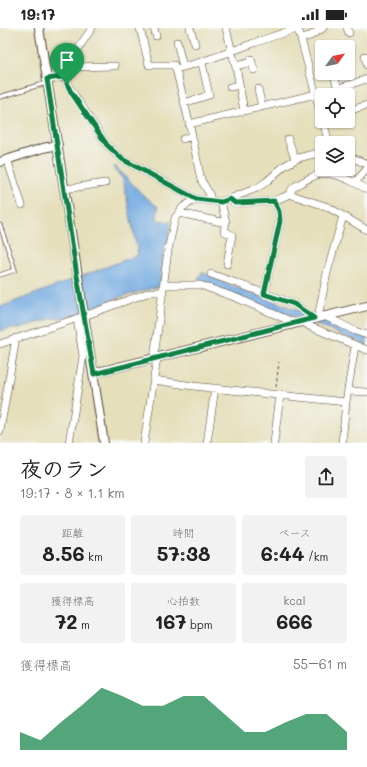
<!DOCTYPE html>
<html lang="ja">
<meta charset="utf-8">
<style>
:root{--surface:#fff;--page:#f2f2f2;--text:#222;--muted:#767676;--accent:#0b8043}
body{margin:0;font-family:Mali,"Klee One",sans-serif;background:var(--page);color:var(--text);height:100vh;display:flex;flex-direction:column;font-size:15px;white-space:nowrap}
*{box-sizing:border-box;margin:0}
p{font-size:13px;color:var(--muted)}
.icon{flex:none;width:22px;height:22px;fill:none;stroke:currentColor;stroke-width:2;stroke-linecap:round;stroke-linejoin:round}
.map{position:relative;height:415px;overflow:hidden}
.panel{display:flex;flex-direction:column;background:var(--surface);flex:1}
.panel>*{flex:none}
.needle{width:26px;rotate:57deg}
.fabs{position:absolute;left:315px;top:12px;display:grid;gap:8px}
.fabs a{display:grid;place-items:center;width:40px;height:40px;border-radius:4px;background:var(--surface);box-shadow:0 1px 3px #0004;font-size:20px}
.pin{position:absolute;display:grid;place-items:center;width:34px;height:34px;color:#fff;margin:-41px -17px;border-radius:50% 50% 50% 0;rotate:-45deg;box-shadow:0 0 4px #0007}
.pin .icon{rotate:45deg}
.round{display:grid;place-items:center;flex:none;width:42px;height:42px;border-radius:4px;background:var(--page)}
.headline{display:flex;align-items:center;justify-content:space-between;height:68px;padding:0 20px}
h1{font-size:22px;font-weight:700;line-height:30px}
.figures{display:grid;grid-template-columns:repeat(3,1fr);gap:6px;height:68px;padding:4px 20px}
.figures div{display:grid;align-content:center;border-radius:4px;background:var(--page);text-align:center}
.figures b{font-size:20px;font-weight:700}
.figures small{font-size:11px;font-weight:400}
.figures p{font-size:11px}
.chart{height:112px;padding:8px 20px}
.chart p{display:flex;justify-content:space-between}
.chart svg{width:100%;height:72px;margin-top:4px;fill:var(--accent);opacity:.7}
.status{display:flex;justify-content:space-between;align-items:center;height:28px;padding:0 20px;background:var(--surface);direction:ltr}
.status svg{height:11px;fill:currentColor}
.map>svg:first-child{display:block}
.water{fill:#73aae2;stroke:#576a80}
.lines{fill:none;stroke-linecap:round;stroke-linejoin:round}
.service-casing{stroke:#544536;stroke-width:5}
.minor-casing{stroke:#544536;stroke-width:8}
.tertiary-casing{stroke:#544536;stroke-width:10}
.path{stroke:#544536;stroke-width:1;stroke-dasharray:3 3;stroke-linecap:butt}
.service{stroke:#fff;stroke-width:3.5}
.minor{stroke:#fff;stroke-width:7}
.tertiary{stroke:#fff;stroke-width:8}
.route-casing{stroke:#fff;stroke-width:8}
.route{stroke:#0b8043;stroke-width:5}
</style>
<div class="status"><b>19:17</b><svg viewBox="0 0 49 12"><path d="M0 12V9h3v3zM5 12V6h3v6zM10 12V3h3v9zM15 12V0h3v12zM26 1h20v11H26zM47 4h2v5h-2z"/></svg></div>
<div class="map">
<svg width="367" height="415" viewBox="0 0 367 415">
<rect width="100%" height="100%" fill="#f6f6f2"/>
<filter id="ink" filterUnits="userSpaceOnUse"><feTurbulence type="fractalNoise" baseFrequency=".025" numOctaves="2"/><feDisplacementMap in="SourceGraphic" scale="8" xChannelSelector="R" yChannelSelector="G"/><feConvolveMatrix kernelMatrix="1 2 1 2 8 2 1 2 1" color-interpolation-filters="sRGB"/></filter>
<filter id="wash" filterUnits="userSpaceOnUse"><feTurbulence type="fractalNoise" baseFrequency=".012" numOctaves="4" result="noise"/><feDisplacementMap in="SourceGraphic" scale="16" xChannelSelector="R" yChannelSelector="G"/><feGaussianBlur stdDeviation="0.9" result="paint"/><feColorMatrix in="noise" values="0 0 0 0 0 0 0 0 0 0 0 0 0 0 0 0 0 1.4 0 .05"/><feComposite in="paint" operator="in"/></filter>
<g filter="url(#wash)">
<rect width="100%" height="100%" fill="#e5dfbb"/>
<path class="water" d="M115,138L142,166L158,179L157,192L171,194L167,217H164L160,258L117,270L73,288L59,291L54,290L16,301L12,300L0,303V279L138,227L123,151L113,140Z
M202,244L225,255L326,293L367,310V317L289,286L283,287L198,252Z"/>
</g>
<g filter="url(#ink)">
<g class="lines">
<defs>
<path id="service" d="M0,69L39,57L47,55
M0,197L15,242L0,247"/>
<path id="minor" d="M92,0C80,17 68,35 67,56L107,117L122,131L196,171L221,174L232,170L257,160L266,154L284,138L298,130L322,124
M140,0L149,37H174L176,41C218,31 256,12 297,1
M154,0L156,8
M190,0L195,16
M226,0L237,44L244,83
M298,0L322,90
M347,0L349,5
M301,10L310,8L323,0
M177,14L183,39
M365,28L367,37
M251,31L254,42
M236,38L252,34
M71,39L115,38
M176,41L190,98L201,152L209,165L211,173
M333,45L338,60
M47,51L68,49
M230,59L239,57
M258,61L262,79
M184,75L209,67L202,35
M348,83L367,77
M323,93L327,108V115
M189,96L333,62L367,51
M183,111L192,108
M288,111L295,131
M348,128L367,136
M7,131L22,177
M353,154L367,161
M65,161L105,155
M289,166L328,179L367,202
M230,171L235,175L274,173L279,183L280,193L264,266
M274,173C278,171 285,169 289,166C291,164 291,161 294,159C319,143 327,141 353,154L357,152L367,141
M221,174L226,194L224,203L232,207L227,236
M179,185L226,195
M211,246L294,276L314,290
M164,257H200L237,270L295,295
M325,288L355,303L367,307
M318,289L327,245L343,188
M302,293L309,298L367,322
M0,316L84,288L150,264H163
M154,330L168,222L175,190L183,179L196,171
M154,352L193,358L346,374L342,415
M348,363L367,364
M346,374L355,318
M0,403L16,310
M69,415L83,328L77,291
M144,415L157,330
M207,415L215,360
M274,415L280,367"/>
<path id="tertiary" d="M39,0L104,415
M0,134L43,120L58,117
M94,345L367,278"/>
</defs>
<use href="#service" class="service-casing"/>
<use href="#minor" class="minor-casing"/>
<use href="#tertiary" class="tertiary-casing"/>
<path class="path" d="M276,359L279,334"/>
<use href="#service" class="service"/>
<use href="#minor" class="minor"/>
<use href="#tertiary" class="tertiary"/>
</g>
</g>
<g class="lines" filter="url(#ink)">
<defs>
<path id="route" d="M68,48L67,56L71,64L107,117L122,131L196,171L221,174L230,171L235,175L274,173L279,183L280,193L264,266L294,276L314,290L94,346L77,248L47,51Z"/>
</defs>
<use href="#route" class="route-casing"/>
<use href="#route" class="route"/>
</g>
</svg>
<div class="fabs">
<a><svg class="needle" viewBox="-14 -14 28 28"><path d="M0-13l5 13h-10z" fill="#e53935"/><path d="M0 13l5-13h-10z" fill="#767676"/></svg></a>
<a><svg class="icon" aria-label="locate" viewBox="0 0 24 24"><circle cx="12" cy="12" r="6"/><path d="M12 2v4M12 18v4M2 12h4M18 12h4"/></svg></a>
<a><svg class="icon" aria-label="layers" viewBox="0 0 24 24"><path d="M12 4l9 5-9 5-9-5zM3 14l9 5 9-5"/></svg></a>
</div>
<div class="pin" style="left:67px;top:56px;background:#1e9e55"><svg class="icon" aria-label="arrive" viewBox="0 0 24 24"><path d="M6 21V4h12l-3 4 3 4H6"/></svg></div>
</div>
<section class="panel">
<div class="headline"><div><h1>夜のラン</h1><p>19:17 · 8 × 1.1 km</p></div><a class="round"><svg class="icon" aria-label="share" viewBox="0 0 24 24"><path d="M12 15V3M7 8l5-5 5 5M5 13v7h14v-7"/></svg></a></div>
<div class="figures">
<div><p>距離</p><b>8.56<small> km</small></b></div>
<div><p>時間</p><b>57:38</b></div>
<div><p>ペース</p><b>6:44<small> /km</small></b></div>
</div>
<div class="figures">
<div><p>獲得標高</p><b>72<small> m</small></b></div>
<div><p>心拍数</p><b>167<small> bpm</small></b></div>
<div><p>kcal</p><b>666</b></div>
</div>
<div class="chart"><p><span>獲得標高</span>55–61 m</p>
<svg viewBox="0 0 160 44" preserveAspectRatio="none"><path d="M0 44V33L10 38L20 27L30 17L40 6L50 11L60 17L70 17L80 11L90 11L100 22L110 33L120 33L130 27L140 22L150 22L160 33V44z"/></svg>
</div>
</section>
